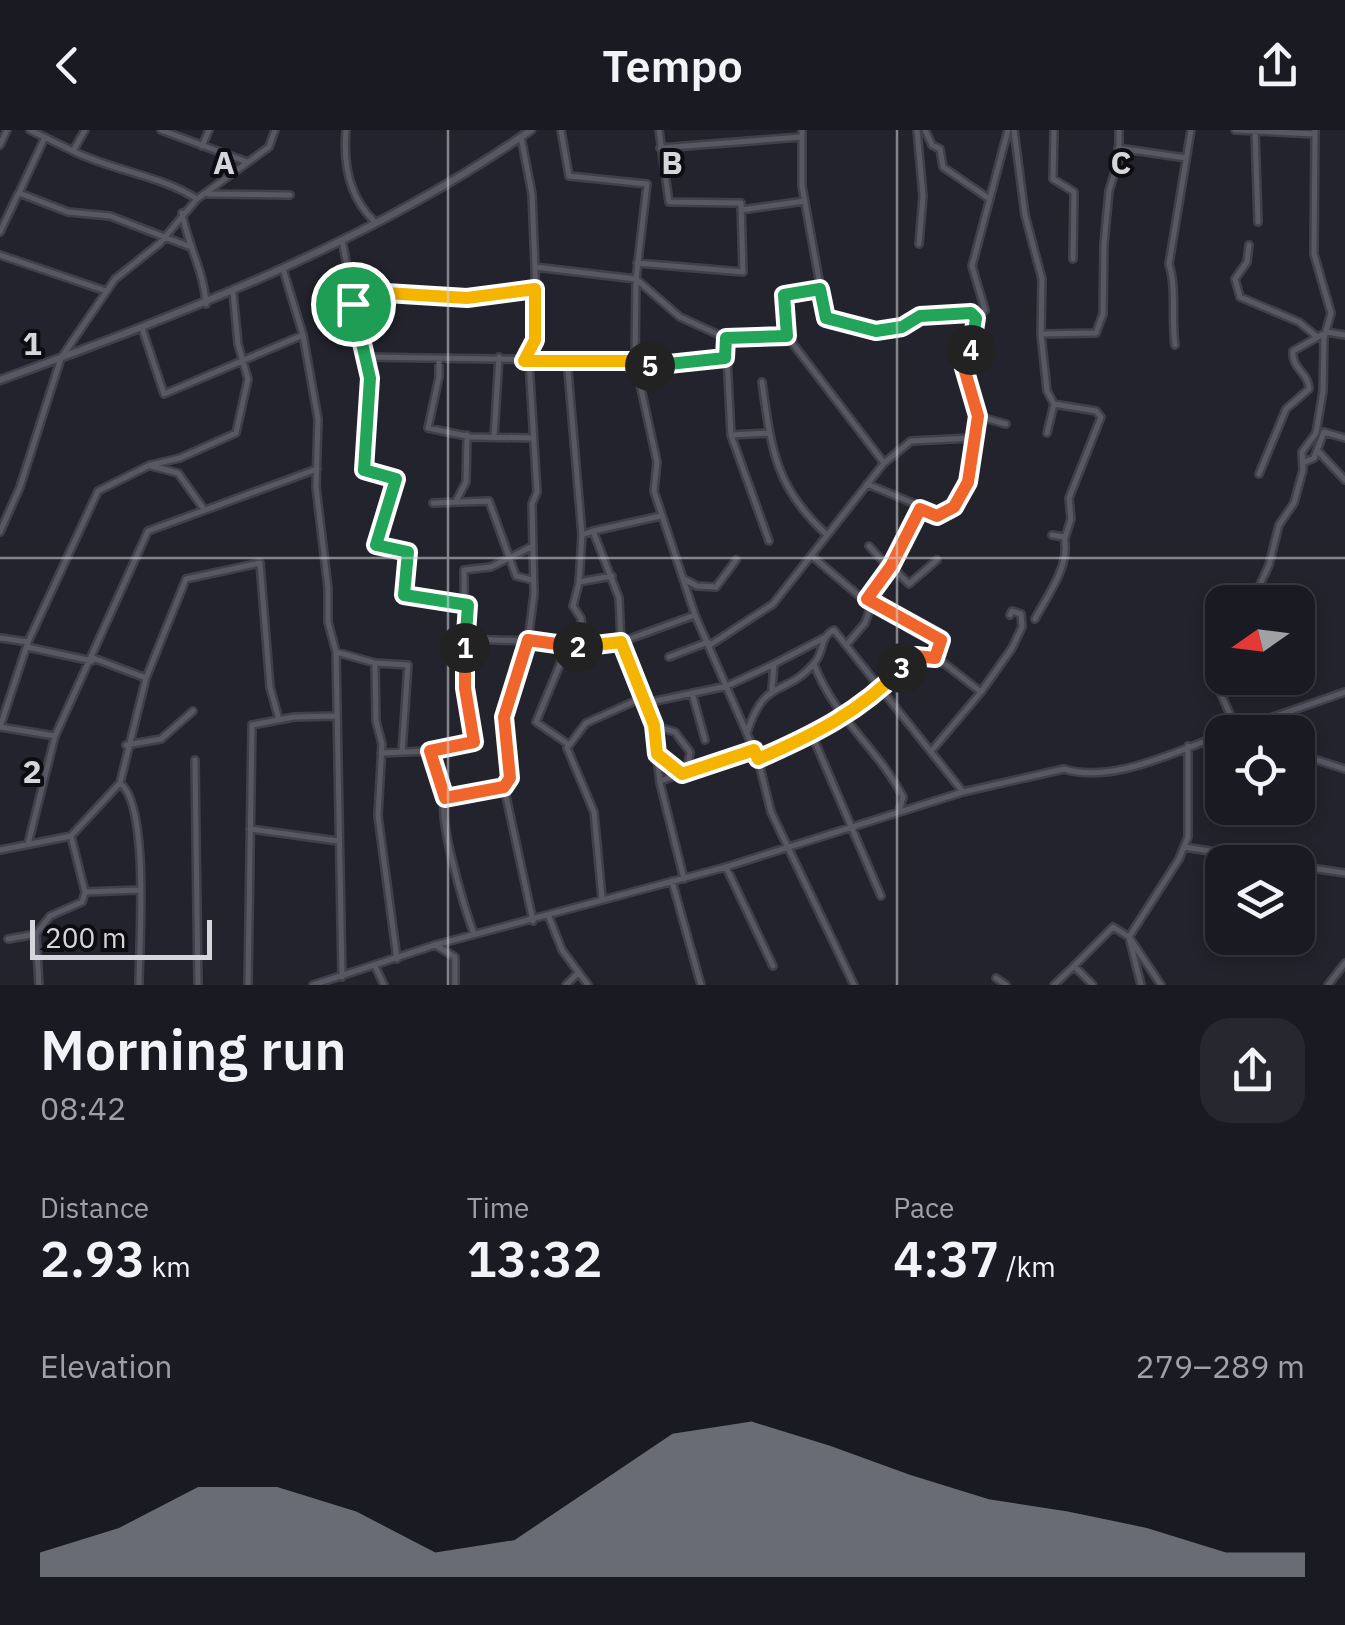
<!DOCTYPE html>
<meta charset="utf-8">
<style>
:root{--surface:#1a1a22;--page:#27272f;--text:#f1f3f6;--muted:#9fa1a5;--line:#383840;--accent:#8c9099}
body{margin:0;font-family:"IBM Plex Sans",sans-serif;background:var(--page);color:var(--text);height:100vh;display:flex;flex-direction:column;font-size:38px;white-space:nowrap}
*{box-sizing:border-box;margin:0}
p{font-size:32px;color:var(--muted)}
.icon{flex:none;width:55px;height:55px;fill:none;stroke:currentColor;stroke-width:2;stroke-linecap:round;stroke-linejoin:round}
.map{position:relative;height:855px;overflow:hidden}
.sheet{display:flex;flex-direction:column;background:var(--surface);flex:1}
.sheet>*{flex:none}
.needle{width:65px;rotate:256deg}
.fabs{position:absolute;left:1205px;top:455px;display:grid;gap:20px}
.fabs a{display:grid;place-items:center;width:110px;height:110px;border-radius:20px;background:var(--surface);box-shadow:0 5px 15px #0003,0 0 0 2px var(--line);font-size:50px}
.scale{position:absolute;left:30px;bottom:25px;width:182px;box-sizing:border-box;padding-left:10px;border:5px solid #d5d5dc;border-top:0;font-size:28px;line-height:35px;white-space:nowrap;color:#d5d5dc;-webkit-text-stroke:8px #0d0d11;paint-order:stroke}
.pin{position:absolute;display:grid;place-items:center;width:85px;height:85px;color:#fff;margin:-42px;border:5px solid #fff;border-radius:50%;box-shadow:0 2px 10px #0007}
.km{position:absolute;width:50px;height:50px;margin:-25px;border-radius:50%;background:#222;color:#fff;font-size:28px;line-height:50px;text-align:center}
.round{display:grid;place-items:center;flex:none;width:105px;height:105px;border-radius:30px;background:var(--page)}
.headline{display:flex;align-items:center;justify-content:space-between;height:170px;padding:0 40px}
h1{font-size:55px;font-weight:600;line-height:75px}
.figures{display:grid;grid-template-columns:repeat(3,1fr);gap:15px;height:170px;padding:10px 40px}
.figures div{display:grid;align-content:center}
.figures b{font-size:50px;font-weight:600}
.figures small{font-size:28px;font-weight:400}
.figures p{font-size:28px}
.chart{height:280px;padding:20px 40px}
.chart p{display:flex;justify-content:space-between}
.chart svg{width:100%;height:180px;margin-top:10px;fill:var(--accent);opacity:.7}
header{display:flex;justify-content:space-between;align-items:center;height:130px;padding:0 40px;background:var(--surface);font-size:45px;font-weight:600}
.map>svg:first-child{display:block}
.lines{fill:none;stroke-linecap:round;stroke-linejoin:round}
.minor-casing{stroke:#414049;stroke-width:10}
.tertiary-casing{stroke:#414049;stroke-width:11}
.minor{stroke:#585864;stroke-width:5}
.tertiary{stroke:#585864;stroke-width:6}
.split-1-casing{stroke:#fff;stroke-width:20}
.split-2-casing{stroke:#fff;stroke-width:20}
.split-3-casing{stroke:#fff;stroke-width:20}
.split-4-casing{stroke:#fff;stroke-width:20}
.split-5-casing{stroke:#fff;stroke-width:20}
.split-6-casing{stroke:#fff;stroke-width:20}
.split-1{stroke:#22a559;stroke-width:12}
.split-2{stroke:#f0652b;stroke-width:12}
.split-3{stroke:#f5b400;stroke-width:12}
.split-4{stroke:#f0652b;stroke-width:12}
.split-5{stroke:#22a559;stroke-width:12}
.split-6{stroke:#f5b400;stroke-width:12}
.grid{fill:none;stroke:#d5d5dc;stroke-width:2.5;stroke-opacity:0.55}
.grid-label{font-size:32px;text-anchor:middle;font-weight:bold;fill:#d5d5dc;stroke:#0d0d11;stroke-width:8;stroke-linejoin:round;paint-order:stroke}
</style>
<header><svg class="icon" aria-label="back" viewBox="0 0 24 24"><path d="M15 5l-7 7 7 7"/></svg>Tempo<svg class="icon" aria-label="share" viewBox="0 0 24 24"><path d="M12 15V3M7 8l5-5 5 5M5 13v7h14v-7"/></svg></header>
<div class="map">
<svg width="1345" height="855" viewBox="0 0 1345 855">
<rect width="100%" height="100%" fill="#23232d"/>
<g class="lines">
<defs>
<path id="minor" d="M30,0L73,21L85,0
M161,0L247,32
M346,0C343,34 349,67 374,91
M561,0L569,46L647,54L636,149L635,231L657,332L654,361L695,485L758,629L771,682L854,855
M802,0V56L826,188L875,201L901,197L921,186L971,183L977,188
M917,0L923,66L919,114
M925,0L932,15L940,19L943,37L988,68
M1014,0L1025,85L1042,149L1041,204L1047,261L1054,274L1096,281L1101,287L1069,368L1071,389L1065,408
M1054,0L1053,49L1074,62L1073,129
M1235,0L1315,4
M1255,0L1258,92
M45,7L19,63L68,82L110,86L188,116
M521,7L532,64L535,137L636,149L680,187L726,208
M0,15L7,0
M202,16L209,0
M660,18L801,7
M1118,18L1186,28
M73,21C113,41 160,45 197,69
M208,64L290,65
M741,80L805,71
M182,83C188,116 204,141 206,174
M0,102L18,64
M342,110L369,248L364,340L396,349L376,415L408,422L404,465L462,474
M1249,115L1247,132L1235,149L1240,167L1299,192L1316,206
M0,125L106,161
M637,133L743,142L741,73L669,72L659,0
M283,139L303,205L318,289L316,357L328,458V492L336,522L342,847
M353,175L386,163L467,167L535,159
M142,198L164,264L303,205
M1041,204L1096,203L1103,184L1104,114L1109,61L1119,28V0
M787,206L785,165L820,159
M1175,215C1171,187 1177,160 1169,134L1191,0
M364,227L635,231
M439,229V247L428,298L471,307L533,308
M567,229L582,405L579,452L612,446
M524,231C543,204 535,168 535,137
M529,231L537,362L532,374L534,464L528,511L504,587L510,648L504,657L533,791
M635,237L725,228
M762,252C771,318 775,357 826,404
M977,286L1006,294
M1324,302L1345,308
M769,303L731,305L726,208L787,206L884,333
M1047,303L1054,274
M731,305L769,411
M494,307L499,227
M1318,321L1345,350
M1303,333L1314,328L1324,302
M151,336L178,343L203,378
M1259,344L1286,279L1309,259C1309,243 1291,238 1293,221L1327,202L1345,205
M867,354L942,385C969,370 969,336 972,308
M456,371L466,352L467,305
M433,373L489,371L516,446L532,450
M593,401L661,386
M0,402L20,357L61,228L115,149L160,113L197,69L269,17L275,0
M582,405L593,401L619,468L621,512L653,595L660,653L684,749
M869,416L889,438
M813,427L871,476L865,493L848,513
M891,436L909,454L937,430
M684,449L697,456L716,457L736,430
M579,453L573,476L581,488L583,516
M867,469L891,436L920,379
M870,471L939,508L942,513L935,528
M1252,472L1269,435L1279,395L1294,373L1303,340L1302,322L1316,303L1323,261L1324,208L1331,183L1314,124L1315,0
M1035,489C1047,466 1071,435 1064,407L1052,405
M0,508L28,512L0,597
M465,509L528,511L566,518L621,512L695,485
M28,512L98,361L150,335L180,328L236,303L248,249L238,214L233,162
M710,515L773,474L884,333L911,311L972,308L977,286L964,238L977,188L985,180L972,136L1008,0
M27,517L92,531
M566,520L536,592L568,614
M336,522L375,533
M1222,525L1217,555L1237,600
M669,527L708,512
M93,528L146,548L186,449L260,433L270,557L279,590
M774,534L824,508
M814,534C834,588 878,618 903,667L899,681
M981,562L1012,518L1022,497L1021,484L1012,481L1010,485
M692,563L705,610
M646,573L727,556L774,534L772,559
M655,596L675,602L690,622L687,642
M0,597L55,606
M1230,602L1345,562
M747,603C765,545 786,568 815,532C824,522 820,506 834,500L963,662
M812,605L881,766
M126,615L161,609L193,581
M430,621L445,668C437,687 465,780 474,804
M381,623L430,621L474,612L465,558L464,440L491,437L531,417
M1298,624L1345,639
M658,625L682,644
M758,629L844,589L920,524L945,534L981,562L933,619
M195,630L198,855
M660,651L753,620
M445,668L504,657
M250,699L338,711
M71,706L85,762L139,760
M28,714L55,606L148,401L317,339
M1184,717L1279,732
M0,720L71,706L120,653
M1298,736L1345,743
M726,737L773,836
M672,751L701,855
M602,768L594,682L567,618L586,593L644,567
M549,787L562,820L588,855
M36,804L50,786L82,772L85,763
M8,809L36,804L39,855
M435,815L455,827V855
M397,829L378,686L382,614L376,591L375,533L408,535L402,622
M375,836L384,855
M1074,836L1113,797L1129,807L1141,855
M996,848L1006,855
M139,855C139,814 150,676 120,653L146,548
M248,855L252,595L294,587L336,586
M313,855L435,815L726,737L963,662L1064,639C1113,654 1176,621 1222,605
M566,855L578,843
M1054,855L1074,836L1093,855
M1161,855L1129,807L1179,729L1188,707V616
M1328,855L1345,833"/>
<path id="tertiary" d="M0,250C184,183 369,113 531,0"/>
</defs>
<use href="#minor" class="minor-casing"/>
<use href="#tertiary" class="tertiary-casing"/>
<use href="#minor" class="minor"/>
<use href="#tertiary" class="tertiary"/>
</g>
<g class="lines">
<defs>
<path id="split-1" d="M353,174L370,248L364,340L396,349L376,415L408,422L404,465L468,475L465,518"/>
<path id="split-2" d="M465,518V558L474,612L430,621L445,668L504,657L510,648L504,587L528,510L578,517"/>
<path id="split-3" d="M578,517L621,512L654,595L657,624L682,644L754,620L758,629C813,605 860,582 902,538"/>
<path id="split-4" d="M902,538L916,526L935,528L941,510L867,469L891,436L920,379L937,386L954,377L968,352L978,286L964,238L971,220"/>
<path id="split-5" d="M650,236L725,228L726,208L787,206L784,165L820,159L826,188L876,201L902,197L920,186L971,183L976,188L971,220"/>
<path id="split-6" d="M353,174L386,163L467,168L535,159V210L524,231H635V238L650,236"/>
</defs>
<use href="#split-1" class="split-1-casing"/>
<use href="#split-2" class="split-2-casing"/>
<use href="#split-3" class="split-3-casing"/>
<use href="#split-4" class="split-4-casing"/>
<use href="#split-5" class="split-5-casing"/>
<use href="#split-6" class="split-6-casing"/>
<use href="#split-1" class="split-1"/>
<use href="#split-2" class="split-2"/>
<use href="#split-3" class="split-3"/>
<use href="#split-4" class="split-4"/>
<use href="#split-5" class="split-5"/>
<use href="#split-6" class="split-6"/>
</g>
<path class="grid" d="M448,0V855M897,0V855M0,428H1345"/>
<g class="grid-label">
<text x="224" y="44">A</text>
<text x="672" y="44">B</text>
<text x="1121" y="44">C</text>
<text x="32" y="225">1</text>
<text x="32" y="653">2</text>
</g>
</svg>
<div class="fabs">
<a><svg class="needle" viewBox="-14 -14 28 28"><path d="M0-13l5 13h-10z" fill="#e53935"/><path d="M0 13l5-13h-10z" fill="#9fa1a5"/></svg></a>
<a><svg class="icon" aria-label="locate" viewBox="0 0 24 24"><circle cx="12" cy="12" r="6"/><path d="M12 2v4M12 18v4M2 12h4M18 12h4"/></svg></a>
<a><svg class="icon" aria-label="layers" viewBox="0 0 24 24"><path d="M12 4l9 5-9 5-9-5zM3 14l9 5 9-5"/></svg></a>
</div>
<div class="scale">200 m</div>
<div class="pin" style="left:353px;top:174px;background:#1e9e55"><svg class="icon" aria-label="arrive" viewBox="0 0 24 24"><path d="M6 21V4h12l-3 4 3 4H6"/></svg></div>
<b class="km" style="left:465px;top:518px">1</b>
<b class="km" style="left:578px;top:517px">2</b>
<b class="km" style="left:902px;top:538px">3</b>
<b class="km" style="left:971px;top:220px">4</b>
<b class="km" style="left:650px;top:236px">5</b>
</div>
<section class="sheet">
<div class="headline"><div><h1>Morning run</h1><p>08:42</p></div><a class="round"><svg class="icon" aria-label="share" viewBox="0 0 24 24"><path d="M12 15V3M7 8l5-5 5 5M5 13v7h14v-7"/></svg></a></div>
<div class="figures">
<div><p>Distance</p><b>2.93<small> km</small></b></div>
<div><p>Time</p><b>13:32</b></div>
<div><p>Pace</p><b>4:37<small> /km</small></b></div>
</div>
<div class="chart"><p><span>Elevation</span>279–289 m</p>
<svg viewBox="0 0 160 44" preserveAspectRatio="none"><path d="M0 44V38L10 32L20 22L30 22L40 28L50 38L60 35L70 22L80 9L90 6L100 12L110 19L120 25L130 28L140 32L150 38L160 38V44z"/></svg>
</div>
</section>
